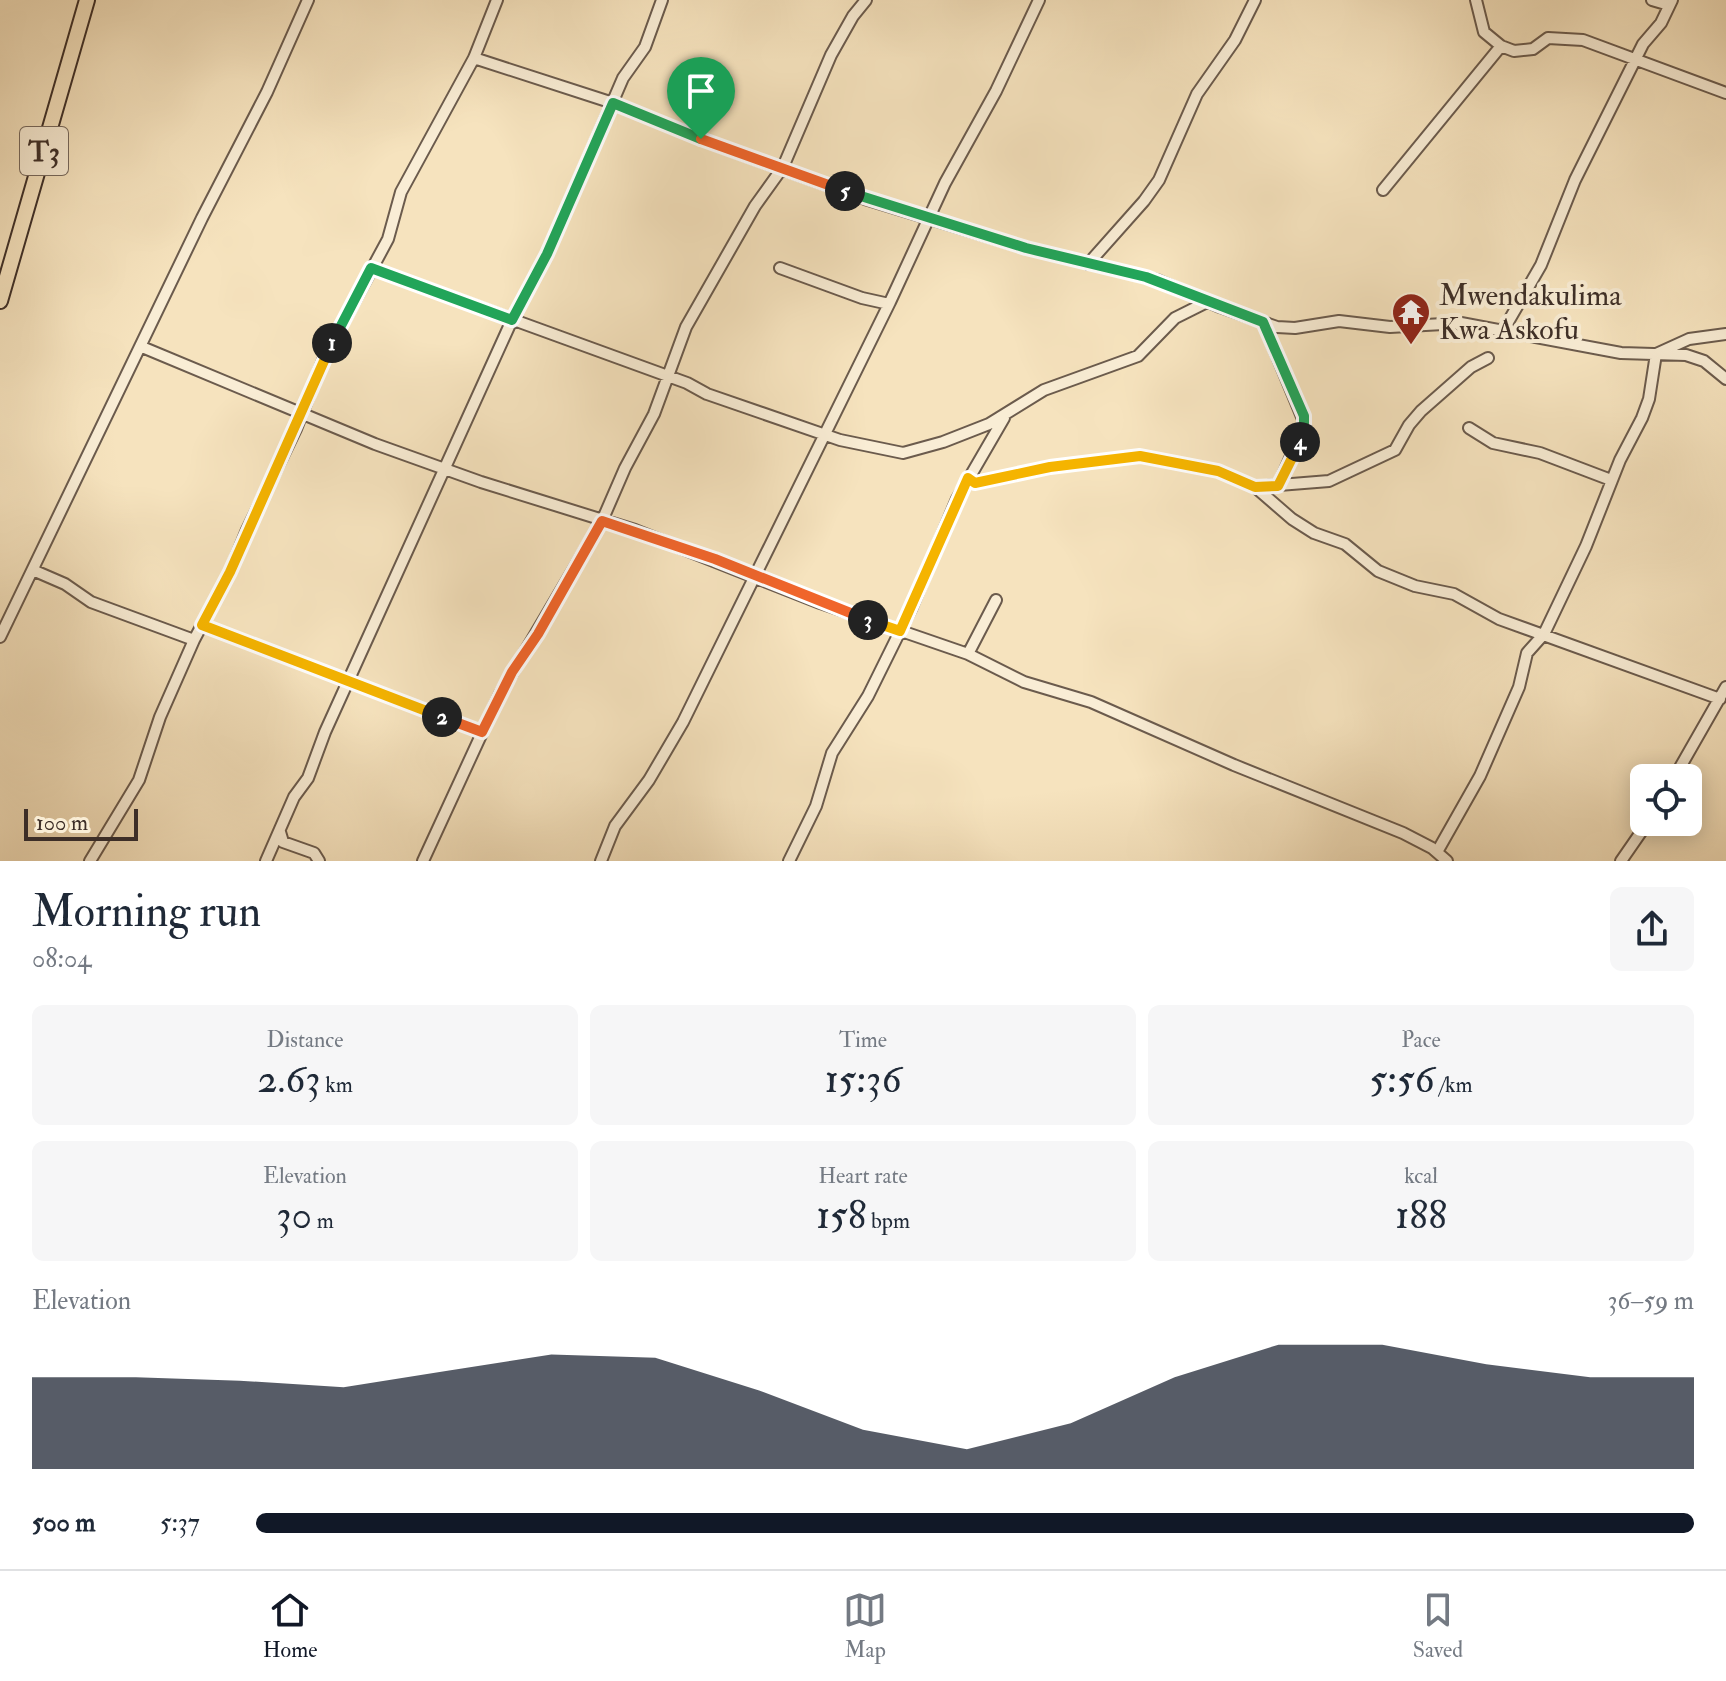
<!DOCTYPE html>
<meta charset="utf-8">
<style>
:root{--surface:#fff;--page:#f6f6f7;--text:#1f2937;--muted:#747a83;--line:#e0e1e3;--accent:#111827}
body{margin:0;font-family:"IM FELL Double Pica",serif;background:var(--page);color:var(--text);height:100vh;display:flex;flex-direction:column;font-size:30px;white-space:nowrap}
*{box-sizing:border-box;margin:0}
p{font-size:26px;color:var(--muted)}
.icon{flex:none;width:44px;height:44px;fill:none;stroke:currentColor;stroke-width:2;stroke-linecap:round;stroke-linejoin:round}
.map{position:relative;height:861px;overflow:hidden}
.sheet{display:flex;flex-direction:column;background:var(--surface);flex:1}
.sheet>*{flex:none}
.tools{position:absolute;left:1630px;top:764px;display:grid;gap:16px}
.tools a{display:grid;place-items:center;width:72px;height:72px;border-radius:12px;background:var(--surface);box-shadow:0 4px 20px #0003;font-size:40px}
.scale{position:absolute;left:24px;bottom:20px;width:114px;box-sizing:border-box;padding-left:8px;border:4px solid #3d2e27;border-top:0;font-size:22px;line-height:28px;white-space:nowrap;color:#3d2e27;-webkit-text-stroke:6px #f9edd5;paint-order:stroke}
.pin{position:absolute;display:grid;place-items:center;width:68px;height:68px;color:#fff;margin:-82px -34px;border-radius:50% 50% 50% 0;rotate:-45deg;box-shadow:0 0 8px #0007}
.pin .icon{rotate:45deg}
.km{position:absolute;width:40px;height:40px;margin:-20px;border-radius:50%;background:#222;color:#fff;font-size:22px;line-height:40px;text-align:center}
.round{display:grid;place-items:center;flex:none;width:84px;height:84px;border-radius:12px;background:var(--page)}
.headline{display:flex;align-items:center;justify-content:space-between;height:136px;padding:0 32px}
h1{font-size:44px;font-weight:600;line-height:60px}
.figures{display:grid;grid-template-columns:repeat(3,1fr);gap:12px;height:136px;padding:8px 32px}
.figures div{display:grid;align-content:center;border-radius:12px;background:var(--page);text-align:center}
.figures b{font-size:40px;font-weight:600}
.figures small{font-size:22px;font-weight:400}
.figures p{font-size:22px}
.chart{height:224px;padding:16px 32px}
.chart p{display:flex;justify-content:space-between}
.chart svg{width:100%;height:144px;margin-top:8px;fill:var(--accent);opacity:.7}
ul{padding:0 32px;list-style:none;font-size:26px}
li{display:grid;grid-template-columns:128px 96px 1fr;align-items:center;height:60px}
li i{height:20px;border-radius:10px;background:var(--accent)}
.menu{display:flex;justify-content:space-around;align-items:center;height:112px;border-top:2px solid var(--line);background:var(--surface);font-size:22px;color:var(--muted)}
.menu a{display:grid;justify-items:center;gap:4px}
.menu .on{color:var(--accent)}
.map>svg:first-child{display:block}
.lines{fill:none;stroke-linecap:round;stroke-linejoin:round}
.minor-casing{stroke:#6b5b4d;stroke-width:14}
.highway-casing{stroke:#3d2e27;stroke-width:18}
.minor{stroke:#f9edd5;stroke-width:10}
.highway{stroke:#f6e3be;stroke-width:14}
.split-1-casing{stroke:#fff;stroke-width:16}
.split-2-casing{stroke:#fff;stroke-width:16}
.split-3-casing{stroke:#fff;stroke-width:16}
.split-4-casing{stroke:#fff;stroke-width:16}
.split-5-casing{stroke:#fff;stroke-width:16}
.split-6-casing{stroke:#fff;stroke-width:16}
.split-1{stroke:#22a559;stroke-width:10}
.split-2{stroke:#f5b400;stroke-width:10}
.split-3{stroke:#f0652b;stroke-width:10}
.split-4{stroke:#f5b400;stroke-width:10}
.split-5{stroke:#22a559;stroke-width:10}
.split-6{stroke:#f0652b;stroke-width:10}
.labels{text-anchor:middle;stroke-width:8;stroke-linejoin:round;paint-order:stroke}
.shield{fill:#f9edd5;stroke:#75675b;stroke-width:2}
.shield-label{font-size:28px;font-weight:bold;fill:#3d2e27}
.poi-label{font-size:30px;fill:#3d2e27;stroke:#f9edd5;text-anchor:start}
</style>
<div class="map">
<svg width="1726" height="861" viewBox="0 0 1726 861">
<rect width="100%" height="100%" fill="#f6e3be"/>
<filter id="stains"><feTurbulence type="fractalNoise" baseFrequency=".0025" numOctaves="4"/><feColorMatrix values="0 0 0 0 .2 0 0 0 0 .09 0 0 0 0 .02 0 0 0 .5 -.17"/></filter>
<radialGradient id="worn" r=".72"><stop offset=".6" stop-color="#630" stop-opacity="0"/><stop offset="1" stop-color="#630" stop-opacity=".3"/></radialGradient>
<g class="lines">
<defs>
<path id="minor" d="M1476,0L1484,32L1501,46L1514,51L1533,49L1548,38L1583,40L1726,93
M1652,0L1669,5
M474,58L613,103L703,140L865,199L1026,248L1157,280L1220,307L1277,327L1295,328L1339,321L1390,327L1461,323L1621,353L1686,355L1704,361L1726,379
M1383,190L1501,46
M1088,264L1144,201L1159,180L1197,94L1235,40L1255,0
M371,268L687,383L707,394L840,440L903,453L943,442L989,424L1044,390L1138,356L1175,318L1207,302
M780,268L862,298L889,304
M1263,322L1305,424L1278,486
M1504,329L1541,265L1575,180L1643,44L1661,23L1672,0
M142,347L375,444L481,482L635,530L820,603L968,654L1024,682L1091,702L1234,765L1403,833L1432,848L1447,861
M1469,428L1493,443L1540,453L1611,480
M968,478L975,483L1050,467L1140,456L1218,471L1255,487L1329,481L1395,450L1409,425L1421,411L1471,367L1488,358
M1255,487L1292,519L1314,533L1345,544L1378,571L1415,586L1454,594L1499,619L1720,699
M35,571L65,584L91,602L194,640
M202,625L482,732
M0,637L202,218L267,92L308,0
M968,654L996,600
M1674,778L1726,687
M280,832L283,842L314,853L319,861
M1437,852L1480,776L1519,687L1527,653L1544,634L1586,546L1620,460L1642,418L1649,399L1656,354L1689,339L1726,334
M90,861L139,780L160,717L194,640L230,572L247,530L296,429L324,358L388,239L401,192L474,58L497,0
M266,861L294,797L308,778L325,732L512,320L547,254L623,78L645,47L662,0
M423,861L500,694L602,521L625,468L654,414L686,327L755,206L783,167L831,55L853,16L866,0
M601,861L615,826L649,780L683,722L890,302L945,183L996,91L1039,0
M789,861L816,806L832,753L868,696L911,609L957,499L1004,418
M1621,861L1648,822"/>
<path id="highway" d="M0,301L87,0"/>
</defs>
<use href="#minor" class="minor-casing"/>
<use href="#highway" class="highway-casing"/>
<use href="#minor" class="minor"/>
<use href="#highway" class="highway"/>
</g>
<g class="lines">
<defs>
<path id="split-1" d="M332,343L371,268L512,320L547,254L613,103L701,139"/>
<path id="split-2" d="M332,343L230,572L202,625L442,717"/>
<path id="split-3" d="M442,717L482,732L512,672L538,634L602,521L715,559L868,620"/>
<path id="split-4" d="M868,620L900,631L968,478L975,483L1050,467L1140,456L1218,471L1255,487L1278,486L1300,442"/>
<path id="split-5" d="M845,191L1026,248L1146,277L1263,322L1304,416V432L1300,442"/>
<path id="split-6" d="M701,139L845,191"/>
</defs>
<use href="#split-1" class="split-1-casing"/>
<use href="#split-2" class="split-2-casing"/>
<use href="#split-3" class="split-3-casing"/>
<use href="#split-4" class="split-4-casing"/>
<use href="#split-5" class="split-5-casing"/>
<use href="#split-6" class="split-6-casing"/>
<use href="#split-1" class="split-1"/>
<use href="#split-2" class="split-2"/>
<use href="#split-3" class="split-3"/>
<use href="#split-4" class="split-4"/>
<use href="#split-5" class="split-5"/>
<use href="#split-6" class="split-6"/>
</g>
<defs>
<symbol id="temple-pin" viewBox="-11 -11 22 30"><path d="M0 17L-7.5 6A9.5 9.5 0 1 1 7.5 6Z" fill="#8f2418" stroke="#f9edd5"/><path d="M0-6L5-2H3V0L6.5 2.5H4V6H1.5V3h-3V6H-4V2.5H-6.5L-3 0V-2H-5Z" fill="#fff"/></symbol>
</defs>
<g fill-rule="evenodd">
<use href="#temple-pin" x="1389" y="290" width="44" height="60"/>
</g>
<g class="labels">
<rect class="shield" x="20" y="127" width="48" height="48" rx="6"/>
<g class="shield-label">
<text x="44" y="161">T3</text>
</g>
<g class="poi-label">
<text x="1439" y="305">Mwendakulima<tspan x="1439" dy="34">Kwa Askofu</tspan></text>
</g>
</g>
<rect width="100%" height="100%" filter="url(#stains)"/>
<rect width="100%" height="100%" fill="url(#worn)"/>
</svg>
<div class="tools">
<a><svg class="icon" aria-label="locate" viewBox="0 0 24 24"><circle cx="12" cy="12" r="6"/><path d="M12 2v4M12 18v4M2 12h4M18 12h4"/></svg></a>
</div>
<div class="scale">100 m</div>
<div class="pin" style="left:701px;top:139px;background:#1e9e55"><svg class="icon" aria-label="arrive" viewBox="0 0 24 24"><path d="M6 21V4h12l-3 4 3 4H6"/></svg></div>
<b class="km" style="left:332px;top:343px">1</b>
<b class="km" style="left:442px;top:717px">2</b>
<b class="km" style="left:868px;top:620px">3</b>
<b class="km" style="left:1300px;top:442px">4</b>
<b class="km" style="left:845px;top:191px">5</b>
</div>
<section class="sheet">
<div class="headline"><div><h1>Morning run</h1><p>08:04</p></div><a class="round"><svg class="icon" aria-label="share" viewBox="0 0 24 24"><path d="M12 15V3M7 8l5-5 5 5M5 13v7h14v-7"/></svg></a></div>
<div class="figures">
<div><p>Distance</p><b>2.63<small> km</small></b></div>
<div><p>Time</p><b>15:36</b></div>
<div><p>Pace</p><b>5:56<small> /km</small></b></div>
</div>
<div class="figures">
<div><p>Elevation</p><b>30<small> m</small></b></div>
<div><p>Heart rate</p><b>158<small> bpm</small></b></div>
<div><p>kcal</p><b>188</b></div>
</div>
<div class="chart"><p><span>Elevation</span>36–59 m</p>
<svg viewBox="0 0 160 44" preserveAspectRatio="none"><path d="M0 44V16L10 16L20 17L30 19L40 14L50 9L60 10L70 20L80 32L90 38L100 30L110 16L120 6L130 6L140 12L150 16L160 16V44z"/></svg>
</div>
<ul>
<li><b>500 m</b>5:37<i style="width:100%"></i></li>
</ul>
</section>
<nav class="menu">
<a class="on"><svg class="icon" aria-label="home" viewBox="0 0 24 24"><path d="M3 11l9-7 9 7M6 9v11h12V9"/></svg>Home</a>
<a><svg class="icon" aria-label="map" viewBox="0 0 24 24"><path d="M3 6l6-2 6 2 6-2v14l-6 2-6-2-6 2zM9 4v14M15 6v14"/></svg>Map</a>
<a><svg class="icon" aria-label="saved" viewBox="0 0 24 24"><path d="M7 4h10v16l-5-4-5 4z"/></svg>Saved</a>
</nav>
